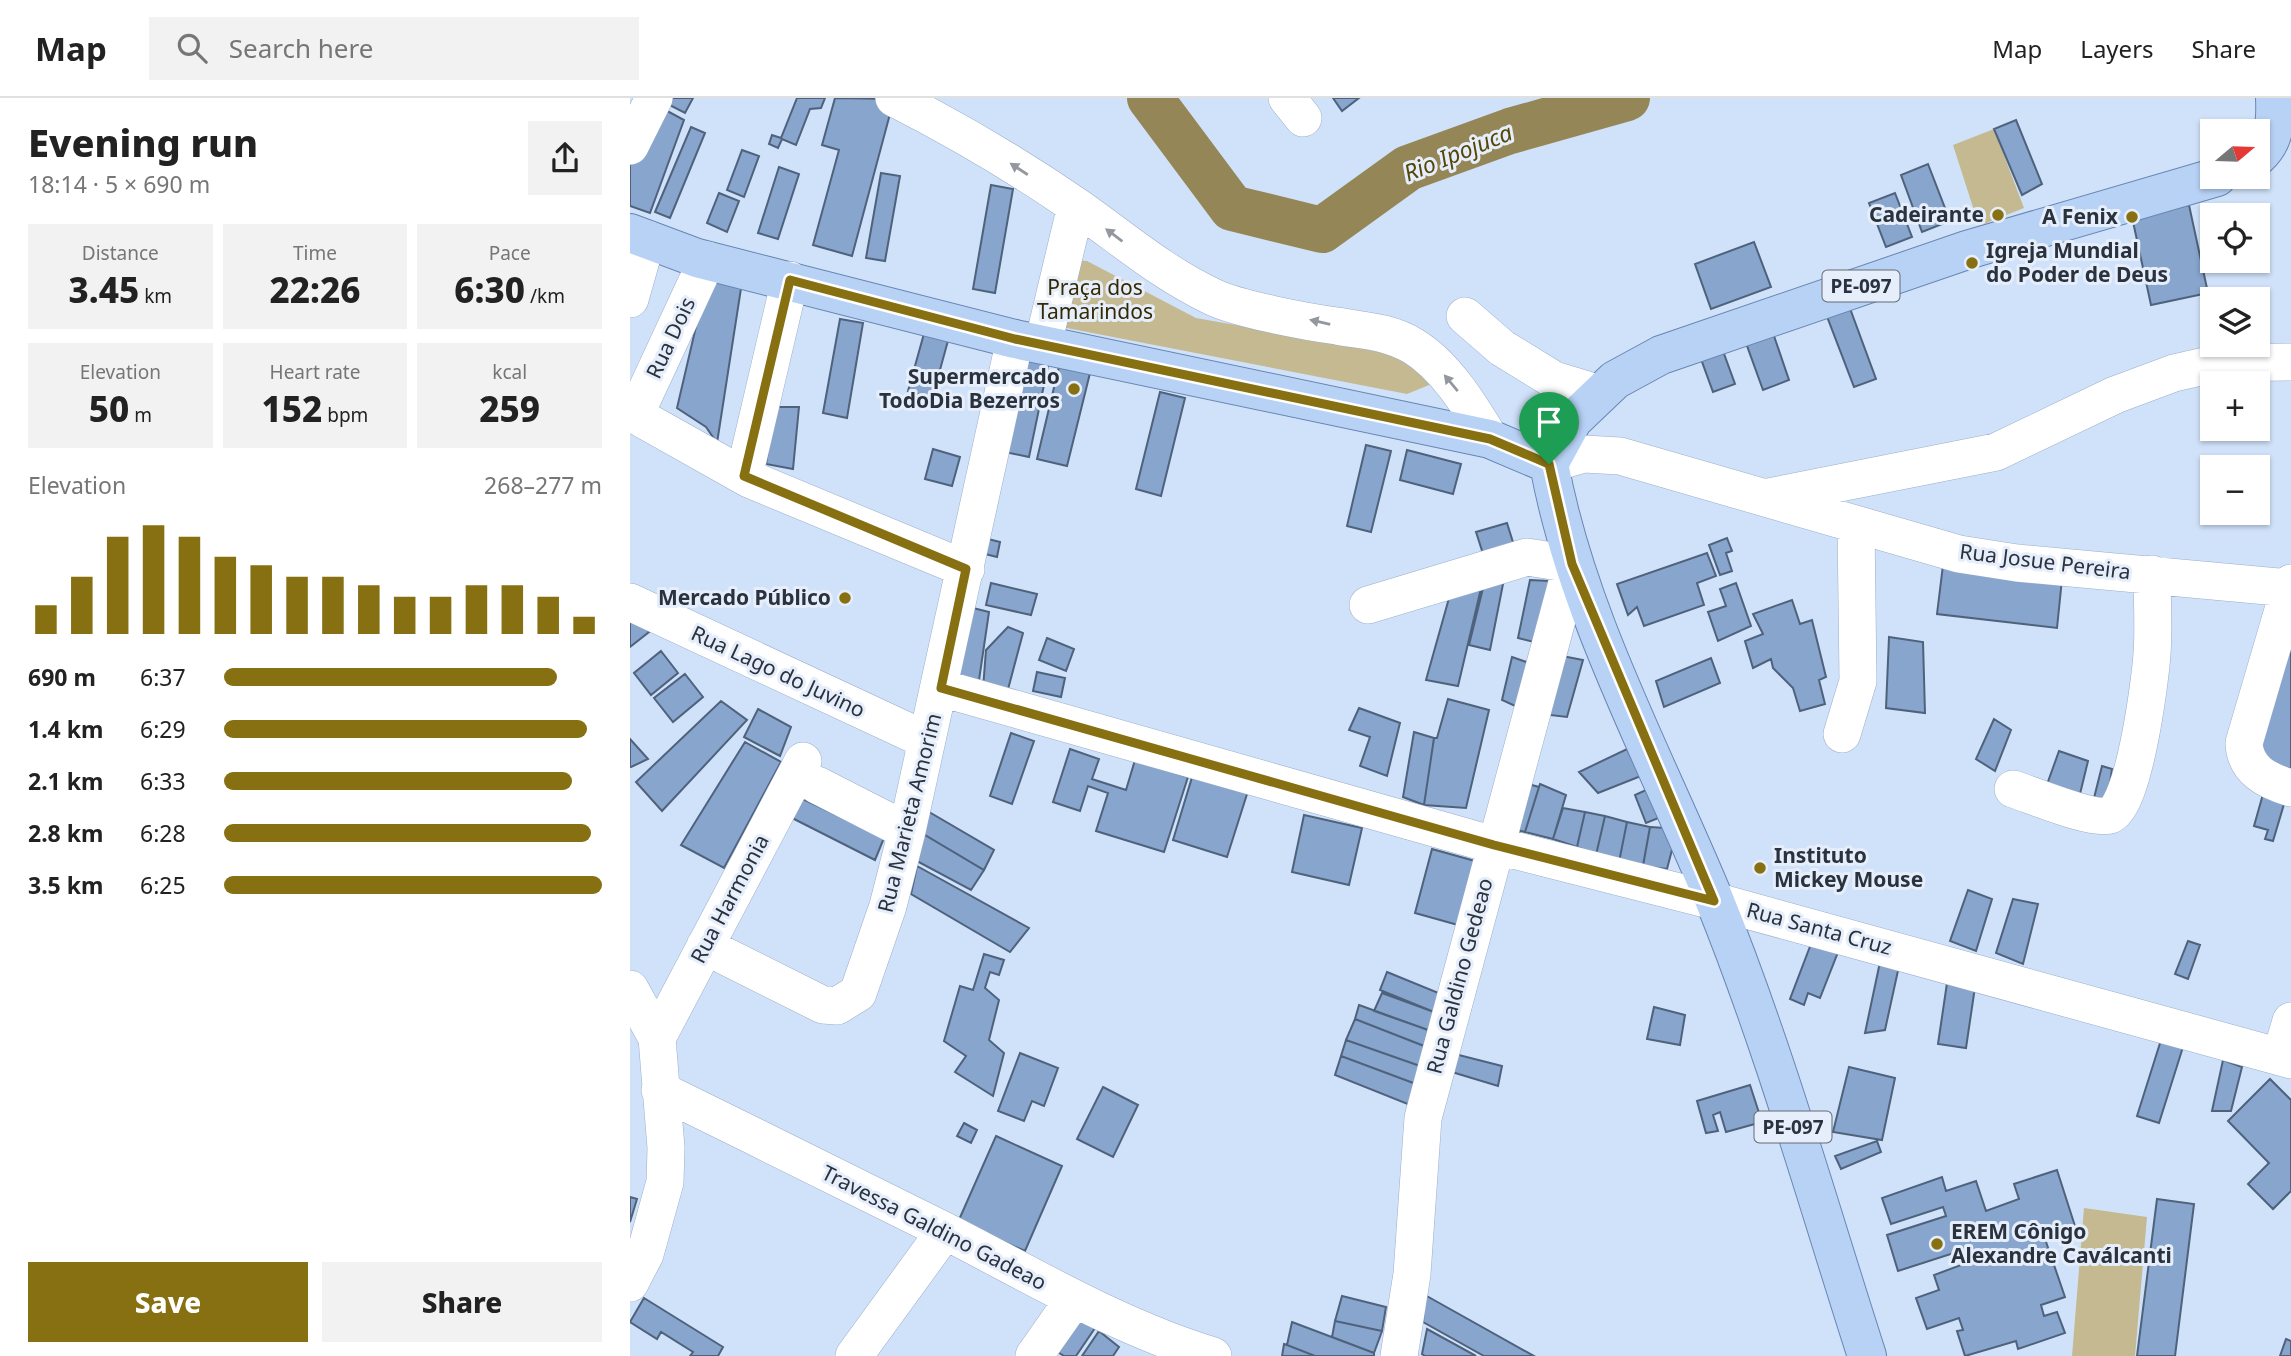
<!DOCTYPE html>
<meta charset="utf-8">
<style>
:root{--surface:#fff;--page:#f2f2f2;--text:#222;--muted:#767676;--line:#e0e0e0;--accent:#877011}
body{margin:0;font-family:"Noto Sans",sans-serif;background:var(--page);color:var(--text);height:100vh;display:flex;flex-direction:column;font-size:26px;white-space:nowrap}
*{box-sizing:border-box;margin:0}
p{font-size:23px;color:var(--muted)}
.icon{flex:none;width:38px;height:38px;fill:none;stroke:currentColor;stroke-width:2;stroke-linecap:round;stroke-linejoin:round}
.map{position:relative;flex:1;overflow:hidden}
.panel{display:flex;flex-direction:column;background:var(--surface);width:630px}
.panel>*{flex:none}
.needle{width:46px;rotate:71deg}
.buttons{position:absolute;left:1570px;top:21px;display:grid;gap:14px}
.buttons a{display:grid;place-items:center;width:70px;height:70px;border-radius:0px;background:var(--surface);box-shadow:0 2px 5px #0004;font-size:35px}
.pin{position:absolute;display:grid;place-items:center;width:60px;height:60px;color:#fff;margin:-72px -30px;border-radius:50% 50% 50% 0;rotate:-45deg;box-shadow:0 0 7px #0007}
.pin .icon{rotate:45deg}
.round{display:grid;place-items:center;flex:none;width:74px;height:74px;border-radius:0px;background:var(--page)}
.headline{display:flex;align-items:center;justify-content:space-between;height:119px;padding:0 28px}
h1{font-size:38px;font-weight:800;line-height:52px}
.metrics{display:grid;grid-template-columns:repeat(3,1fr);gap:10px;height:119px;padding:7px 28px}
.metrics div{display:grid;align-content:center;border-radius:0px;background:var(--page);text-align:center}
.metrics b{font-size:35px;font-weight:800}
.metrics small{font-size:19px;font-weight:400}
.metrics p{font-size:19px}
.chart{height:196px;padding:14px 28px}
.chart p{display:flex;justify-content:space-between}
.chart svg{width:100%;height:126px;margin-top:7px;stroke:var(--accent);stroke-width:6}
.primary-button{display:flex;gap:14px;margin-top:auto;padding:14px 28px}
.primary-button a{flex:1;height:80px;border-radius:0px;background:var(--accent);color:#fff;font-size:28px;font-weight:800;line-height:80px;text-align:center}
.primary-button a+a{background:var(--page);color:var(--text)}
ul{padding:0 28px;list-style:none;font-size:23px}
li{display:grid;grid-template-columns:112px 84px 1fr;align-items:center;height:52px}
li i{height:18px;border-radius:9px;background:var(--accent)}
header{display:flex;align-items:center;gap:42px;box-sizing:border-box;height:98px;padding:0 35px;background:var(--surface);border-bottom:2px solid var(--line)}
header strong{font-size:33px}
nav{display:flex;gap:38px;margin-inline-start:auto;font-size:24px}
.search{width:490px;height:63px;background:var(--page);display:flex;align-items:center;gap:18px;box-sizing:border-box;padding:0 24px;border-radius:0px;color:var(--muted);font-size:26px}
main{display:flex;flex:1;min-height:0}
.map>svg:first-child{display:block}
.green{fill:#c5b991}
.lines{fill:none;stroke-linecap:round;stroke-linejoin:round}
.river{stroke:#948657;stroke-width:46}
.building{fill:#87a5cd;stroke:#4f627c;stroke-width:2}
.minor-casing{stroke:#9aaecb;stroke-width:38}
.major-casing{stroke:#6886b2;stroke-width:40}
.minor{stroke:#fff;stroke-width:37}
.major{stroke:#b8d2f6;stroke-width:38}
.oneway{fill:#94989e}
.route-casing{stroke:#fff;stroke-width:14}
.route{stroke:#877011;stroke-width:9}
.poi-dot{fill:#877011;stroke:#e5eefa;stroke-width:2.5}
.labels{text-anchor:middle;stroke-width:6;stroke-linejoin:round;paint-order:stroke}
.shield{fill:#e5eefa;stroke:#626a76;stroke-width:2}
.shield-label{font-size:19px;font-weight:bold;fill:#2a323e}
.poi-label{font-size:21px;font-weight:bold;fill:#2a323e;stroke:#e5eefa;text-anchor:end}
.park-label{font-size:21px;fill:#342900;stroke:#e5eefa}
.street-label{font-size:21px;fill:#2a323e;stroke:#e5eefa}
.water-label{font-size:23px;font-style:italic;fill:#564607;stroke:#e5eefa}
</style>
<header>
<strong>Map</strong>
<div class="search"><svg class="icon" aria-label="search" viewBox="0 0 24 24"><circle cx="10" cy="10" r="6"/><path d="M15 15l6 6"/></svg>Search here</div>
<nav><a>Map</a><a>Layers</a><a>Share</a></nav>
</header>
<main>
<section class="panel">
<div class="headline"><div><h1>Evening run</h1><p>18:14 · 5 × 690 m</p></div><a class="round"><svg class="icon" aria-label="share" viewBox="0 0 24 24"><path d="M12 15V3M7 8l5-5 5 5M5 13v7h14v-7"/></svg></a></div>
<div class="metrics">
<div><p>Distance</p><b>3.45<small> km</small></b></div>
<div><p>Time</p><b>22:26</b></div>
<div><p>Pace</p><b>6:30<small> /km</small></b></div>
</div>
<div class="metrics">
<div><p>Elevation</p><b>50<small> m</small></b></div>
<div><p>Heart rate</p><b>152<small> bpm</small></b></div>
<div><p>kcal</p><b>259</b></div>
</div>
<div class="chart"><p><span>Elevation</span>268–277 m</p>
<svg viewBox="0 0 160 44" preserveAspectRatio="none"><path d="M5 44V34M15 44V24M25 44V10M35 44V6M45 44V10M55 44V17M65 44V20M75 44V24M85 44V24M95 44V27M105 44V31M115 44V31M125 44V27M135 44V27M145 44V31M155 44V38"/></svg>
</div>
<ul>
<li><b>690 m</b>6:37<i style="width:88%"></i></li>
<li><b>1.4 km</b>6:29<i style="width:96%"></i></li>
<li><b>2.1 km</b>6:33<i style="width:92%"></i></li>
<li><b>2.8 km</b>6:28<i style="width:97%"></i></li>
<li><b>3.5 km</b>6:25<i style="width:100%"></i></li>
</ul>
<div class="primary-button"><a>Save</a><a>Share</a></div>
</section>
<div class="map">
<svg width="1661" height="1258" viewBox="0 0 1661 1258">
<rect width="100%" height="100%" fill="#d0e2fa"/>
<path class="green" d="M1364,31L1394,110L1349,128L1323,47Z
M442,162L457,163L566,220L797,261L804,285L777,296L421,227Z
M1454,1110L1517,1119L1505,1258H1442Z"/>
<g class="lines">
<path class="river" d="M520,0L602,110L692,132L778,70L880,33L997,0"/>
</g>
<path class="building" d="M26,0H63L55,15Z
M167,0H195L191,10L180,11L166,47L152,41L148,50L139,46L142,37L151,40Z
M205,0L264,1L222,158L183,147L209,52L192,47Z
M703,0H729L712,13Z
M28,8L54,22L20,115L0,108V64Z
M1386,22L1412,86L1392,97L1364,31Z
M61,29L75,35L40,120L25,114Z
M112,52L129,58L114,99L97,92Z
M1298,66L1320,123L1292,134L1271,77Z
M149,69L169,76L148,141L128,135Z
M251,75L270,78L255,163L236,160Z
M361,87L383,91L365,195L343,191Z
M89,95L109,103L97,134L77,125Z
M1265,95L1282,139L1256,149L1239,105Z
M1559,107L1578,195L1521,207L1502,119Z
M1124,144L1141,189L1081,211L1065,166Z
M78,177L112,184L87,345L76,329L47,310Z
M1218,205L1246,281L1224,289L1193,208Z
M210,221L233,225L217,320L193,315Z
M295,232L319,239L302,301L278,293Z
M1143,235L1159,282L1133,292L1116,245Z
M391,252L420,258L399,359L370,353Z
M1093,253L1105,286L1083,294L1071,261Z
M431,260L462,267L437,368L407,361Z
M530,294L555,300L531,398L506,391Z
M144,309H169L163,371L136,366Z
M736,347L761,353L741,434L717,428Z
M303,351L330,359L322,388L295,381Z
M777,352L831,366L823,396L770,382Z
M877,425L887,457L856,465L846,434Z
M354,440L370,444L367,459L351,455Z
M1097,440L1102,453L1096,455L1102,473L1090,477L1079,447Z
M1077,455L1086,478L1067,485L1074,507L1014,528L1007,509L998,517L987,486Z
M1313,467L1432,481L1427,530L1307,516Z
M874,481L860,552L839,547L854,486Z
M853,482L828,588L796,582L821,493Z
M900,482L919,483L912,546L888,540Z
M361,485L407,496L401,517L356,507Z
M1106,485L1121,528L1088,543L1078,514L1096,508L1090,491Z
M1162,502L1170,526L1182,522L1196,579L1189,582L1195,606L1170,613L1163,590L1143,570L1141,561L1123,570L1115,543L1133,536L1123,516Z
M339,509L359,514L348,589L324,585Z
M7,518L19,534L0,549V523Z
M378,529L393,535L377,595L353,591L356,552Z
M1661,532V671L1622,659Z
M1259,539L1293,544L1295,615L1256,610Z
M417,540L444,551L436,573L409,562Z
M31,553L48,575L21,597L4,575Z
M927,557L953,562L937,619L911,616Z
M882,559L905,567L894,612L872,602Z
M1081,560L1090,585L1034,609L1026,583Z
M407,574L435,580L431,599L403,593Z
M55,576L73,599L43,624L24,600Z
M818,601L859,612L836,710L794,707L804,640H807Z
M91,603L117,622L32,713L6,684Z
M729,610L770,625L757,678L730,668L740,639L719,632Z
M128,611L161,629L150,658L114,639Z
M1364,621L1381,632L1365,673L1346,661Z
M784,634L804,640L794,707L773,699Z
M381,635L404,643L382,706L360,698Z
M0,641L18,661L1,669L0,668Z
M115,644L151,664L94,770L51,747Z
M440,651L469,661L462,681L496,692L505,662L558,679L534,754L466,733L478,695L458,688L450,713L423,704Z
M997,651L1011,678L968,695L949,674Z
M1429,653L1458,663L1449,700L1415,692Z
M1472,668L1482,671L1477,707L1463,704Z
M563,676L618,693L597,759L543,742Z
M887,683L909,689L895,734L874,729Z
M910,686L936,697L923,741L895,734Z
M1635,689L1657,696L1643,743L1635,741L1638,732L1624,728Z
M1018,691L1031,719L1016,725L1005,697Z
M169,699L254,740L245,762L160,719Z
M933,710L955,714L947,749L923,741Z
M294,711L364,752L354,772L290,734Z
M955,714L975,718L966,757L947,749Z
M674,717L732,730L719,787L662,774Z
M975,718L997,724L989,764L966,757Z
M997,724L1020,729L1012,773L989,764Z
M1020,729L1035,730L1043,748L1037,771L1013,768Z
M290,734L354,772L341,792L283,761Z
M802,751L845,763L828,827L785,815Z
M287,768L399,830L380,854L281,796Z
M1338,792L1362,801L1346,853L1320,843Z
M1383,801L1408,806L1393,866L1366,855Z
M1184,838L1210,849L1190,900L1178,895L1174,907L1160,901Z
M1558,843L1570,847L1558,881L1545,876Z
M354,856L374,862L369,877L360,874L355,890L369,902L359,942L374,955L363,998L325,974L336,958L314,943L330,888L343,892Z
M1250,864L1269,868L1255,932L1235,935Z
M757,874L811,896L804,914L750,892Z
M1317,885L1345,889L1336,950L1308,946Z
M752,895L804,914L798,932L744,913Z
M729,907L798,932L794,948L725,921Z
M1024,909L1055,917L1050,947L1017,941Z
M725,921L794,948L790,968L716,942Z
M716,942L790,968L786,986L711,958Z
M1531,942L1553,949L1529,1025L1507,1018Z
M817,954L872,968L868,988L812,971Z
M390,955L428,970L414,1008L402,1003L394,1023L368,1013Z
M711,958L786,986L780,1007L705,977Z
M1593,962L1612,969L1601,1013H1582Z
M1219,969L1265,980L1252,1042L1203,1034Z
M1640,981L1661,1002V1093L1643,1111L1618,1086L1639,1065L1598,1023Z
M1120,987L1132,1024L1096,1034L1090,1014L1083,1017L1088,1033L1076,1035L1067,1003Z
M473,989L508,1007L483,1059L447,1041Z
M334,1025L347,1032L341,1045L327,1038Z
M366,1038L432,1068L395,1153L328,1124Z
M1247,1043L1251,1054L1211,1071L1205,1058Z
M1427,1072L1445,1128L1414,1138L1435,1199L1411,1207L1414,1218L1427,1214L1435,1235L1388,1251L1386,1243L1335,1258L1327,1233L1333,1232L1329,1220L1297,1231L1286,1200L1309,1192L1304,1177L1334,1166L1330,1153L1268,1173L1257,1137L1316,1118L1313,1109L1261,1126L1252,1100L1312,1079L1316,1093L1346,1083L1356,1113L1389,1101L1384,1086Z
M0,1099L7,1101L0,1124Z
M1527,1101L1564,1106L1545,1258H1507Z
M795,1197L904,1258H854L793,1224Z
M712,1198L756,1209L752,1233L705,1223Z
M14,1200L93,1249L88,1258H60L63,1254L31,1234L27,1241L0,1224Z
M445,1217L465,1230L446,1258H434L423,1251Z
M705,1223L752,1233L744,1255L702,1239Z
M662,1224L744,1255V1258H685L657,1247Z
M797,1231L846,1258H795L792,1256Z
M469,1233L489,1249L483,1258H452Z
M1656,1241L1661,1243V1258H1650Z
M654,1246L657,1247L685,1258H652Z"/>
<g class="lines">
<defs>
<path id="minor" d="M264,0C327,32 388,68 446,108C492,140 532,175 583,199C608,211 677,224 707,228C734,233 758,233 783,248C816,268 840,308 860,341
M657,0L673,20
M0,48L24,0
M0,201L17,141
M835,218L872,250L924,282L970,296
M413,246L446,108
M0,314L119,381L336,471
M5,317L77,162
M919,366L954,356L990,358L1329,456L1387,465L1659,490
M114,378L160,182
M1139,399L1366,354L1485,297L1544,275L1588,265L1661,264
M1661,485L1614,645C1615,672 1637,683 1661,690
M0,504L296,642
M738,507L897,459L942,466L793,1020L782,1176L769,1258
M311,590L864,747L1084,803L1661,962
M1212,636L1228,583L1226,428
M187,687L277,733
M1383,691C1402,697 1463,723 1480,717C1504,708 1520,584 1522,556C1524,529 1522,502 1522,476
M75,848L193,907L207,908L228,895L258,808L277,733L385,241
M0,891L27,940L36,1050L35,1084L15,1156L0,1185
M27,940L173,663
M1651,957L1661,923
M30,992C125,1039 220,1085 315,1133C403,1178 488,1229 583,1258
M224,1258L315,1133
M404,1258L444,1201"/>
<path id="major" d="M1628,58C1645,43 1646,22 1645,0
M0,135L67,160L385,241L860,341L919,366
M919,366C946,515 1026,661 1084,801C1144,949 1188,1106 1237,1258
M919,366L943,322L985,282L1031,257L1337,152L1587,79"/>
</defs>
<use href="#minor" class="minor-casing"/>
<use href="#major" class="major-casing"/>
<use href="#minor" class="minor"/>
<use href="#major" class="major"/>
</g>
<defs><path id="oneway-solid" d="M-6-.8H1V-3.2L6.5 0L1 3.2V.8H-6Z" transform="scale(1.75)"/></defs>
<g class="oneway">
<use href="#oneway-solid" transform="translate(389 71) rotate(-147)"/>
<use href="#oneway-solid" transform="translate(484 137) rotate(-143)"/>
<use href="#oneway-solid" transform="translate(690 224) rotate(-167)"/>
<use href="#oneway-solid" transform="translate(821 285) rotate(-130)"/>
</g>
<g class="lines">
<defs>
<path id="route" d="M160,182L385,241L860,341L919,366L942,466L1084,803L864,747L311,590L336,471L114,378Z"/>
</defs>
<use href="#route" class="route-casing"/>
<use href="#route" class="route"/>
</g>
<g class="poi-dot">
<circle cx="1368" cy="117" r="7"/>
<circle cx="1502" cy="119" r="7"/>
<circle cx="1342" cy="165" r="7"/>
<circle cx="444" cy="291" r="7"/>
<circle cx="215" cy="500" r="7"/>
<circle cx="1130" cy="770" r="7"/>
<circle cx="1307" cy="1146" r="7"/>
</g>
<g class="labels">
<g class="shield">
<rect x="1192.5" y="172.5" width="77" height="31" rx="5"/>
<rect x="1124.5" y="1013.5" width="77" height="31" rx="5"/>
</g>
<g class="shield-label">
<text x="1231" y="195">PE-097</text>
<text x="1163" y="1036">PE-097</text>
</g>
<g class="poi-label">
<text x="1354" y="124">Cadeirante</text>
<text x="1488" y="126">A Fenix</text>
<text x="1356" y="160" text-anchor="start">Igreja Mundial<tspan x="1356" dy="24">do Poder de Deus</tspan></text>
<text x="430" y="286">Supermercado<tspan x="430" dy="24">TodoDia Bezerros</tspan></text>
<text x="201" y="507">Mercado Público</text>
<text x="1144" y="765" text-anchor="start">Instituto<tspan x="1144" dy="24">Mickey Mouse</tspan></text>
<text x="1321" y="1141" text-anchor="start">EREM Cônigo<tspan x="1321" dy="24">Alexandre Caválcanti</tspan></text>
</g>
<g class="park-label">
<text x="465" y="197">Praça dos<tspan x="465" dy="24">Tamarindos</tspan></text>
</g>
<g class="street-label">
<text transform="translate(41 240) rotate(-65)" y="7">Rua Dois</text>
<text transform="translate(1415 464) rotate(7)" y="7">Rua Josue Pereira</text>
<text transform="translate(148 574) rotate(25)" y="7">Rua Lago do Juvino</text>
<text transform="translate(280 715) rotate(-76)" y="7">Rua Marieta Amorim</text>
<text transform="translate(100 801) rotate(-62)" y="7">Rua Harmonia</text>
<text transform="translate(1189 831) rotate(15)" y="7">Rua Santa Cruz</text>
<text transform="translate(830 878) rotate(-75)" y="7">Rua Galdino Gedeao</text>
<text transform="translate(304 1130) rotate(27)" y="7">Travessa Galdino Gadeao</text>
</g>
<g class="water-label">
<text transform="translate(828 55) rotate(-22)" y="8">Rio Ipojuca</text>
</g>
</g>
</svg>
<div class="buttons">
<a><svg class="needle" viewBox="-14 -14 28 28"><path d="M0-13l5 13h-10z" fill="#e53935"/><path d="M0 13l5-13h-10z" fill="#767676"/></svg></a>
<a><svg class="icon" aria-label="locate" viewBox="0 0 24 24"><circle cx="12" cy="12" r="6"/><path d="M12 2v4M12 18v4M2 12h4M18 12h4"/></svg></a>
<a><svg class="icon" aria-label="layers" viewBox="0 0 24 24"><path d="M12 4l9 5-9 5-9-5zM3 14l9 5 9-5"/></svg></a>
<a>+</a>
<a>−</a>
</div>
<div class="pin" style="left:919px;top:366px;background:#1e9e55"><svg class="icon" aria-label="arrive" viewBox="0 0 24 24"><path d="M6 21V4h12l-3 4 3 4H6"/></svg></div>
</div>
</main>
